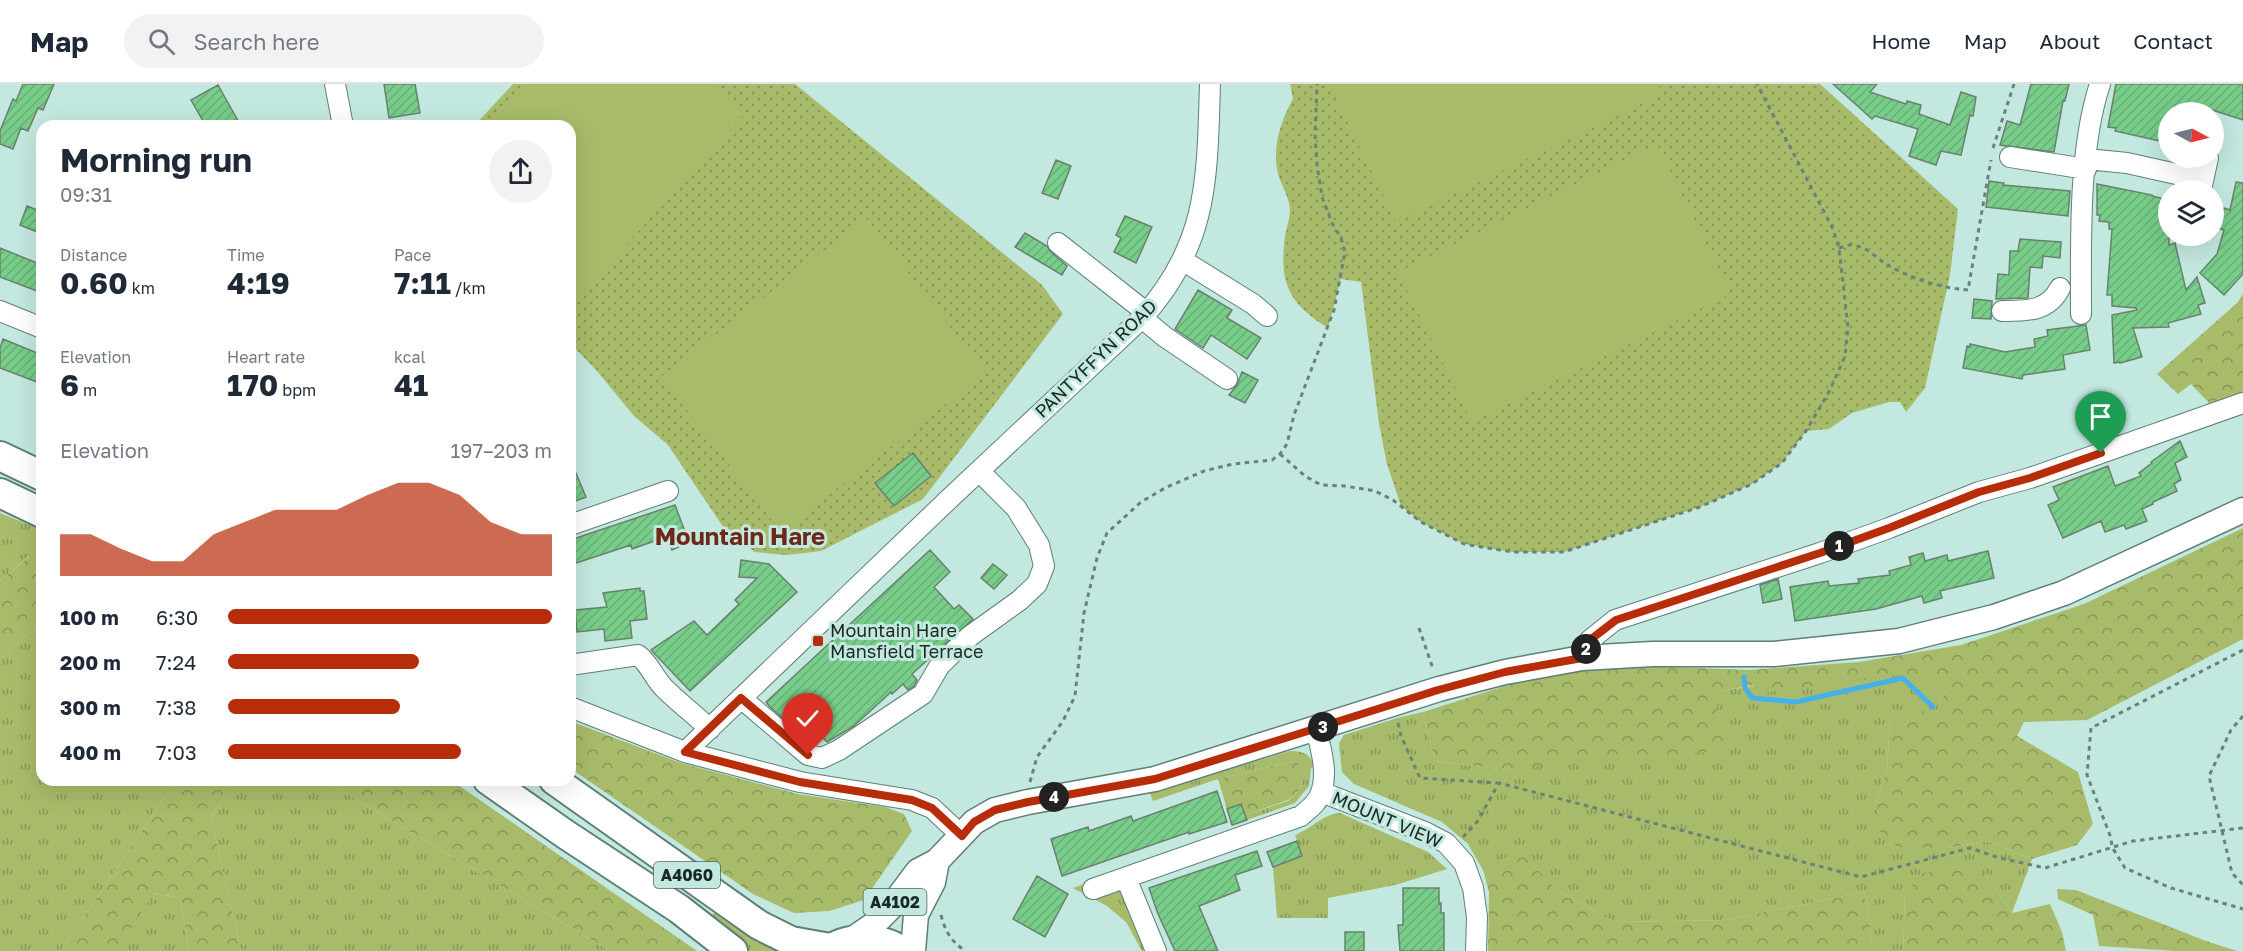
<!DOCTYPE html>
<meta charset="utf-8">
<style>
:root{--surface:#fff;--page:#f2f2f3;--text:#1f2937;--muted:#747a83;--line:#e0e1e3;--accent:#b72c09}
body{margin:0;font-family:"Golos Text",sans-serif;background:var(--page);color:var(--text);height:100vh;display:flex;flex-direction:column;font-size:22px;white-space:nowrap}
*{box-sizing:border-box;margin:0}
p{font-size:20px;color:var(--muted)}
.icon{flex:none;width:33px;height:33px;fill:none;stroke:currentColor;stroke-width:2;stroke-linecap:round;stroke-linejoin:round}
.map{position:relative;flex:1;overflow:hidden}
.sheet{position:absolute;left:36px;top:36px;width:540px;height:666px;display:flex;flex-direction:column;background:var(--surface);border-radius:18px;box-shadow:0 6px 24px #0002}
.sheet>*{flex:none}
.needle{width:39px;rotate:97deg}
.controls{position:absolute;left:2158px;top:18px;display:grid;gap:12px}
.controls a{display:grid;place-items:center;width:66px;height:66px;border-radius:50%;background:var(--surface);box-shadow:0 6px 24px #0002;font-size:30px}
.pin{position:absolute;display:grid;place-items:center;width:51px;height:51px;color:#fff;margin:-62px -26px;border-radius:50% 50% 50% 0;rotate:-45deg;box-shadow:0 0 6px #0007}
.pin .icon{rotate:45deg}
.km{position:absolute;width:30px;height:30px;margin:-15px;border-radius:50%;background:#222;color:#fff;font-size:16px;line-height:30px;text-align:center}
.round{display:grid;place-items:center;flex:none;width:63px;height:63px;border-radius:32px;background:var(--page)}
.headline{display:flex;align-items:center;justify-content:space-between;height:102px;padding:0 24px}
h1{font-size:33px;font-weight:700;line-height:45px}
.figures{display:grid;grid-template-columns:repeat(3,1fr);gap:9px;height:102px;padding:6px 24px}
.figures div{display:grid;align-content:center}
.figures b{font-size:30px;font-weight:700}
.figures small{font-size:16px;font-weight:400}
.figures p{font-size:16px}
.chart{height:168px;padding:12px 24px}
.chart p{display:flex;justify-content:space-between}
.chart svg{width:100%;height:108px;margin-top:6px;fill:var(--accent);opacity:.7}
ul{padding:0 24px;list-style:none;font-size:20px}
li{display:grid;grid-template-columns:96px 72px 1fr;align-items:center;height:45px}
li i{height:15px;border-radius:8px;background:var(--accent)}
header{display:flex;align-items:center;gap:36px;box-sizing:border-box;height:84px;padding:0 30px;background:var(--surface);border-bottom:2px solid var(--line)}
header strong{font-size:28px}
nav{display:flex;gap:33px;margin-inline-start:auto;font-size:21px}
.search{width:420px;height:54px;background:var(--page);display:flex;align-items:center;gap:15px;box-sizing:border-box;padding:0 21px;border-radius:33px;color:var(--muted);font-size:22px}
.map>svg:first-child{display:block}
.grass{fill:url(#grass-tufts)}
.forest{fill:url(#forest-crowns)}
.park{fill:url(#park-dots)}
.pitch{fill:#a7bb6a}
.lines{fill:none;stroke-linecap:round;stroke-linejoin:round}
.stream{stroke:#45b0ea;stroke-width:5}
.building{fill:url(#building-hatch);stroke:#6a816d;stroke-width:1.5}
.minor-casing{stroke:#5d7f77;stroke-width:22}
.major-casing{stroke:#5d7f77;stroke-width:27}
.highway-casing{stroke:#5d7f77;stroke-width:32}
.path{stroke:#69827c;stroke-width:3;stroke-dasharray:4.5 4.5;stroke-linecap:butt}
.minor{stroke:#fff;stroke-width:20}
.major{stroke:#fff;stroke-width:24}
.highway{stroke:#fff;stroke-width:28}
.route-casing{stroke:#fff;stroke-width:12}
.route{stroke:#b72c09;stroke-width:8}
.poi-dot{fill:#b72c09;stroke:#c3e8df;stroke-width:2}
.labels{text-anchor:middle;stroke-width:6;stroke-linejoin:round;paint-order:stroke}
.shield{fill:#c3e8df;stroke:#4d625c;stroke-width:1.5}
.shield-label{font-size:16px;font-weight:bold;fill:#1a2824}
.street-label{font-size:18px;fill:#1a2824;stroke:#c3e8df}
.poi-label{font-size:18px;fill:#1a2824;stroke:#c3e8df;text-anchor:start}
.district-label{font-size:24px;font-weight:bold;fill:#6c281a;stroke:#c3e8df}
</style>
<header>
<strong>Map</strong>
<div class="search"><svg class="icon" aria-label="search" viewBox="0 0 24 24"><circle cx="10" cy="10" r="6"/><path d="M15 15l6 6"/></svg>Search here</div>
<nav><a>Home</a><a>Map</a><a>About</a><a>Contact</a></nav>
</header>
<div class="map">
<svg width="2243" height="867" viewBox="0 0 2243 867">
<defs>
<pattern id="grass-tufts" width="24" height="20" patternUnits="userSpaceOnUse" patternTransform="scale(1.5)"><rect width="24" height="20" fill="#a7bb6a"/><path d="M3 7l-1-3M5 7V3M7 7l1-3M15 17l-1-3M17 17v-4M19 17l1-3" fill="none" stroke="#879857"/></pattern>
<pattern id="forest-crowns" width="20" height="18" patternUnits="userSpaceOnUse" patternTransform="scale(1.5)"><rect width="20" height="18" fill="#a7bb6a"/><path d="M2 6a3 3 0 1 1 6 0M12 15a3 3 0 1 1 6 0" fill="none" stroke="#879857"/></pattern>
<pattern id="park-dots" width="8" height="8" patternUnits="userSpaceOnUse" patternTransform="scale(1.5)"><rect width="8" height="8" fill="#a7bb6a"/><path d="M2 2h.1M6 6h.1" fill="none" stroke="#879857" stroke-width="1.8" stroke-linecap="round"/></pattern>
<pattern id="building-hatch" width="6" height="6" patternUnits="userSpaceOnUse" patternTransform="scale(1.5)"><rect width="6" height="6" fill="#77cd89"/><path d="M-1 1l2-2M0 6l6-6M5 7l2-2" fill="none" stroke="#66b076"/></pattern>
</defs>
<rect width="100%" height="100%" fill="#c3e8df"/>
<path class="grass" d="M0,429L42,446V481L29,472L0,497Z
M42,538V696H176L61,867H0V575Z
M1925,590L1945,608L1936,631L1890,636L1887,685L1876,719L1948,764L1986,757L2032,775L2012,829L1984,789L1905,810L1903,867H1871L1870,843L1864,808L1726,836L1614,838L1557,806L1519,767L1483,786L1468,760L1442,738L1354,700L1342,688L1339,659L1344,651L1397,634L1423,628L1435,677L1508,686L1731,651L1717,629L1715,608C1784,595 1855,592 1925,590Z
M1290,667C1303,667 1309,669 1315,682L1311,684L1309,702L1295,719L1247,736L1245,731L1288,717L1299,706L1306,687L1295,677L1218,695L1153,717L1150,709Z
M235,696H324L610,867H241L211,733Z
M1340,729L1428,768L1447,785L1395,801L1328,814V834H1277L1273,783L1302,772L1295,751C1311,745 1323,730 1340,729Z
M1084,800L1091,811L1111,804L1126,808L1150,867H1142L1126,838L1107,822L1073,804Z
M153,809L180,814L189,867H116Z
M718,826L781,867H747L708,834Z"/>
<path class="forest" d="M2243,210V312L2212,322L2191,300L2178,310L2157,290L2237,219Z
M2243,444V555L2087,636L2024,638L2017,652L2078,688L2093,740L2077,761L2032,775L1986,757L1948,764L1899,763L1881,754L1876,719L1887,685L1890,636L1912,624L1936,631L1945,608L1925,591L1878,592L1758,610L1753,601L1716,608L1717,629L1732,651L1708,668L1578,677L1508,686L1435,677L1423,628L1527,595L1619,581L1748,586L1859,578L1961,561L2084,520Z
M30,472L42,481V538L0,575V497Z
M570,637L681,679L798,710L885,723L904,730L912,747L864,816L829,827L794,829L753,810L570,684Z
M1295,677L1306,687L1299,706L1288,716L1245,731L1241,720L1227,725L1218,695Z
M176,696H235L211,733L241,867H189L180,814L154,809L116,867H61Z
M324,696H451L697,867H610Z
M1519,766L1557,806L1614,838L1726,836L1864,808L1870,843L1871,867H1488L1489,808L1483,786Z
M1956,782L1984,789L2012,829L2050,820L2062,848L2066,867H1903L1905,810L1923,789Z
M2057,805L2076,806L2206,857L2237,867H2176L2099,862L2093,831L2058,815Z"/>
<path class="park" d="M513,0H795L1042,201L1063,230L923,415L821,467L786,471L755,468L724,444L668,361L634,332L597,287L570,259V42H474Z
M1290,0H1820L1958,125L1950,191L1925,304L1906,328L1900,318H1889L1852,329L1829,345L1806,347L1782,379L1752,400L1700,423L1564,468H1512L1464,460L1421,438L1401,422L1387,380L1379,340L1361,198L1341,195L1328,244C1288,219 1279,199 1285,152C1287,143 1290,133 1290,125C1289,111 1279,99 1277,85C1273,61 1281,36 1293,15Z"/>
<path class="pitch" d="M524,0H709L743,31L572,221L570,219V42H487Z
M1329,0H1658L1662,10L1396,138Z
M1657,60L1731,210L1472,338L1398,188Z
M866,134L986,289L781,448L661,293Z"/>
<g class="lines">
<path class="stream" d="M1744,593L1745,604L1752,614L1796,618L1903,594L1933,623"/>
</g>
<path class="building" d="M23,0H54L43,26L38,24L28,47L21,44L13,65L0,60V47L13,15L16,17Z
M384,0H415L420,29L389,34Z
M1833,0H1877L1870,8L1906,20L1907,17L1921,21L1919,30L1950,41L1961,8L1976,13L1973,32L1970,31L1961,71L1941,67L1936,81L1909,72L1918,45L1875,32L1872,35Z
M2031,0H2069L2065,17H2063L2054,68L2000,61L2007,37L2020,41Z
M2116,0H2243V36L2206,24L2204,28H2169V59L2115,47L2116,44L2108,43Z
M218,1L241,42H206L191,16Z
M1056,76L1071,82L1058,115L1042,109Z
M1989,97L2004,99L2003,101L2070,107L2068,132L1986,123Z
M2236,98L2243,99V190L2224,211L2200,189L2217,170L2224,146L2220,145L2224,124L2230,126Z
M2097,100L2152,111V112L2169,116V161L2175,159L2186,206L2197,193L2205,219L2198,221L2201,230L2168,239L2169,243L2133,244L2142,273L2120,279V278L2114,279L2112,231L2137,226L2136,224L2112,222V211H2107L2112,145H2109V138L2099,137L2100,131H2097Z
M27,122L42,128V150L20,141Z
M1125,132L1152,143L1136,179L1114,168L1121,154L1116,151Z
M1025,149L1047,162L1051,168L1067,182L1062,191L1015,163Z
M2020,155L2061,158L2060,174L2043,172L2042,184L2030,183L2028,214L1996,215L1998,190L2009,191L2010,167H2018Z
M0,164L42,181V209L0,193Z
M1198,206L1232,226L1227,234L1261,254L1247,275L1211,251L1203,264L1175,245Z
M1974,215L1992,217L1991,235L1972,234Z
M2086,241L2090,266L2063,271L2065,285L2023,291L2022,295L1963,284L1967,262L1970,263V260L2005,268L2035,263L2034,255L2048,252L2047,246Z
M3,255L42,271V300L0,284V264Z
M1242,288L1258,296L1245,319L1229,311L1237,301Z
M2180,357L2187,373L2175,379L2181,396L2174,400L2177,407L2153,418V420L2142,425L2147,437L2126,445L2124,441L2105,448L2101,437L2063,454L2048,421L2059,416L2053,403L2108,382L2115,402L2141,392L2139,389L2152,379L2151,378Z
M913,369L931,392L894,422L875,399Z
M570,375L586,413L570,419Z
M675,421L689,458L672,466L666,453L632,465L631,461L570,481V456Z
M930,466L950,488L934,503L954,525L959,521L973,535L912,590L917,596L914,602L908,606L903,600L892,610L891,608L854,642L827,658L805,635L802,637L799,634L791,641L770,623L766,618Z
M1988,467L1994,494L1940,507L1942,514L1924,519L1922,512L1876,525L1795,537L1790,503L1828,497L1829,502L1859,499L1858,495L1890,491L1889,487L1911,481L1909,473L1923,469L1925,477L1947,471L1948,477Z
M741,476L769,480L797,508L690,607L651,566L694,537L707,551L739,520L735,516L757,494L739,493Z
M993,480L1007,491L994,505L981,494Z
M1778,495L1782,515L1763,519L1760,501Z
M640,504V507H644L647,535L630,537L632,554L605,557L604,545L577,548L575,526L607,523L603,509Z
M1217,707L1227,738L1189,750V748L1062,792L1051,755L1088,743L1089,747L1131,732L1133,737Z
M1241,720L1247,736L1232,741L1227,725Z
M1297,757L1302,772L1273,783L1267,768Z
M1257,767L1262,782L1235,791L1240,806L1199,822L1218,867H1175L1158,830L1149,804Z
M1037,792L1068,810L1045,853L1013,835Z
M1403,804H1439V820L1441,819V829H1444V867H1400L1398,841H1403Z
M1345,848H1364V867H1345Z"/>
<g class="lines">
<defs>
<path id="minor" d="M335,0L343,42
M2010,73L2086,85
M2087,75L2127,79L2203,96
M2201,106L2208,74
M1058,159L1147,229
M1182,176L1253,220L1267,232
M0,227L42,244
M2002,227C2026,227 2048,228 2060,204
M2081,230C2081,160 2078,66 2100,0
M1142,234L1165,253L1227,295
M570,441L668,407
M1582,574L1590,556L1615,536L1820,469L1889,444L1979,408L2030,394L2243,319
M570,581L638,571C649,579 654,594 664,604C678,618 695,631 710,645
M741,614L808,671L822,674L839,666L923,610L940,581L970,552L1020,516L1037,500L1044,482L1039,461L1016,424L979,387
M570,623L685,668L800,698L912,716L932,724L962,752
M685,668L948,416L1142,234C1209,160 1207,94 1210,0
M1321,708L1425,748L1446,759L1464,779L1473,804L1477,833L1476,867
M1126,794L1156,867
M1093,805L1301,732C1305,728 1311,724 1315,719C1331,700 1322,667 1316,646"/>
<path id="major" d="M850,857L872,842L891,823L918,787L937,777L974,738L995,726L1028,718L1155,695L1439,605L1505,588L1582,574L1652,570H1774L1899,557L1994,533L2064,509L2243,426
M913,867L916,831L933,798L937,777"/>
<path id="highway" d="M0,372L42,392
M0,409L42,429
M488,696L565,750L679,825L733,867
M554,696L759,841L791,857L830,864
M827,867C848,852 880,852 902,867"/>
</defs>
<use href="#minor" class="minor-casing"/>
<use href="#major" class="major-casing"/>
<use href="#highway" class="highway-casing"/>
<path class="path" d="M1993,64L2014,0
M1839,164C1844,163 1849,160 1853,161C1867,163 1875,173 1886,180C1909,194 1941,204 1968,206L1991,76
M1280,370L1305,392L1321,401L1345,402L1375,407L1393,416L1421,438L1464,460L1512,468H1564L1700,423L1752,400L1782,379L1806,347L1830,306L1845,272L1848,243L1839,164L1833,145L1757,0
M1419,544L1433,585
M2243,566L2091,644L2087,691L2111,754L2112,763L2125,784L2171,804L2243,825
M2243,632L2231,646L2209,692L2232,789L2243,801
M1398,639L1401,652L1420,694L1498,699
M1030,698L1037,673L1063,637L1075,612L1084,529L1097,474L1107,449L1141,418L1165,404L1204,387L1233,380L1272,376L1280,370L1287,360L1294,331L1334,226L1345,168L1341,154L1332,139L1322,113L1317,81L1315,51L1317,0
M1463,753L1477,738L1499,699L1861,793L1970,764L2000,774L2045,784L2133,757L2243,744
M941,831C945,847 952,859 966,867"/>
<use href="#minor" class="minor"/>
<use href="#major" class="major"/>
<use href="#highway" class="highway"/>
</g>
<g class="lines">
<defs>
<path id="route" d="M808,671L741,614L685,668L800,698L912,716L932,724L962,752L974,738L995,726L1028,718L1155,695L1438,606L1505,588L1582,574L1590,556L1616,536L1820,469L1889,444L1979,408L2030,394L2101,369"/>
</defs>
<use href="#route" class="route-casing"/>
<use href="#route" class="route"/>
</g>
<rect class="poi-dot" x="812" y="551" width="12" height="12" rx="3"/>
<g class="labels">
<g class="shield">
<rect x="654" y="778" width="66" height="26" rx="4.5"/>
<rect x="863.5" y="805" width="63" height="26" rx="4.5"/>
</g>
<g class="shield-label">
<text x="687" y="797">A4060</text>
<text x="895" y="824">A4102</text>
</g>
<g class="street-label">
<text transform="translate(1096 275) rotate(-44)" y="6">PANTYFFYN ROAD</text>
<text transform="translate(1387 736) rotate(23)" y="6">MOUNT VIEW</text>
</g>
<g class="poi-label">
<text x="830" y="553">Mountain Hare<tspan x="830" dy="21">Mansfield Terrace</tspan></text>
</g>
<g class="district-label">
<text x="740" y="461">Mountain Hare</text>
</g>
</g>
</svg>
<div class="controls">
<a><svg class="needle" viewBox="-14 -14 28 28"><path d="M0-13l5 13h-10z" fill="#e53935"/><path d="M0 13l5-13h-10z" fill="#747a83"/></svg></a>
<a><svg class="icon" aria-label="layers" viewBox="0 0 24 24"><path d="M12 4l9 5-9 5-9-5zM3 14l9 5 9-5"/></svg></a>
</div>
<div class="pin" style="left:2101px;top:369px;background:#1e9e55"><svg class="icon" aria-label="arrive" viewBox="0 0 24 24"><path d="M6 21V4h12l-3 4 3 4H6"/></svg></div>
<div class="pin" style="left:808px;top:671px;background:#d93025"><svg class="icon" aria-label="check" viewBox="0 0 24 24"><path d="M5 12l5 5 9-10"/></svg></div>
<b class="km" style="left:1839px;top:462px">1</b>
<b class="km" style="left:1586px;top:565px">2</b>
<b class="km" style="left:1323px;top:643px">3</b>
<b class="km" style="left:1054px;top:713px">4</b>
<section class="sheet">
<div class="headline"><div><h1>Morning run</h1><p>09:31</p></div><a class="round"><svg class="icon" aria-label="share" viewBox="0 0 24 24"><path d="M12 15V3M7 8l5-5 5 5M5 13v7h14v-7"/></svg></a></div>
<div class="figures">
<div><p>Distance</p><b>0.60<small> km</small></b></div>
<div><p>Time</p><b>4:19</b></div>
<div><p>Pace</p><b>7:11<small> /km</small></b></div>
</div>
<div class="figures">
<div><p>Elevation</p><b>6<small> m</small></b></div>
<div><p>Heart rate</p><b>170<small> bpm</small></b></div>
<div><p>kcal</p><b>41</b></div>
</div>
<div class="chart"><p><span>Elevation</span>197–203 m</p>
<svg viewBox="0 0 160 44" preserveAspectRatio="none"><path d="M0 44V27L10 27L20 33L30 38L40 38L50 27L60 22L70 17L80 17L90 17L100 11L110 6L120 6L130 11L140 22L150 27L160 27V44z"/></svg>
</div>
<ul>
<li><b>100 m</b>6:30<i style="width:100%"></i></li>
<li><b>200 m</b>7:24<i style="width:59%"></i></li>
<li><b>300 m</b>7:38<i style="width:53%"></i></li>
<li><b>400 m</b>7:03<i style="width:72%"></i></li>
</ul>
</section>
</div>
